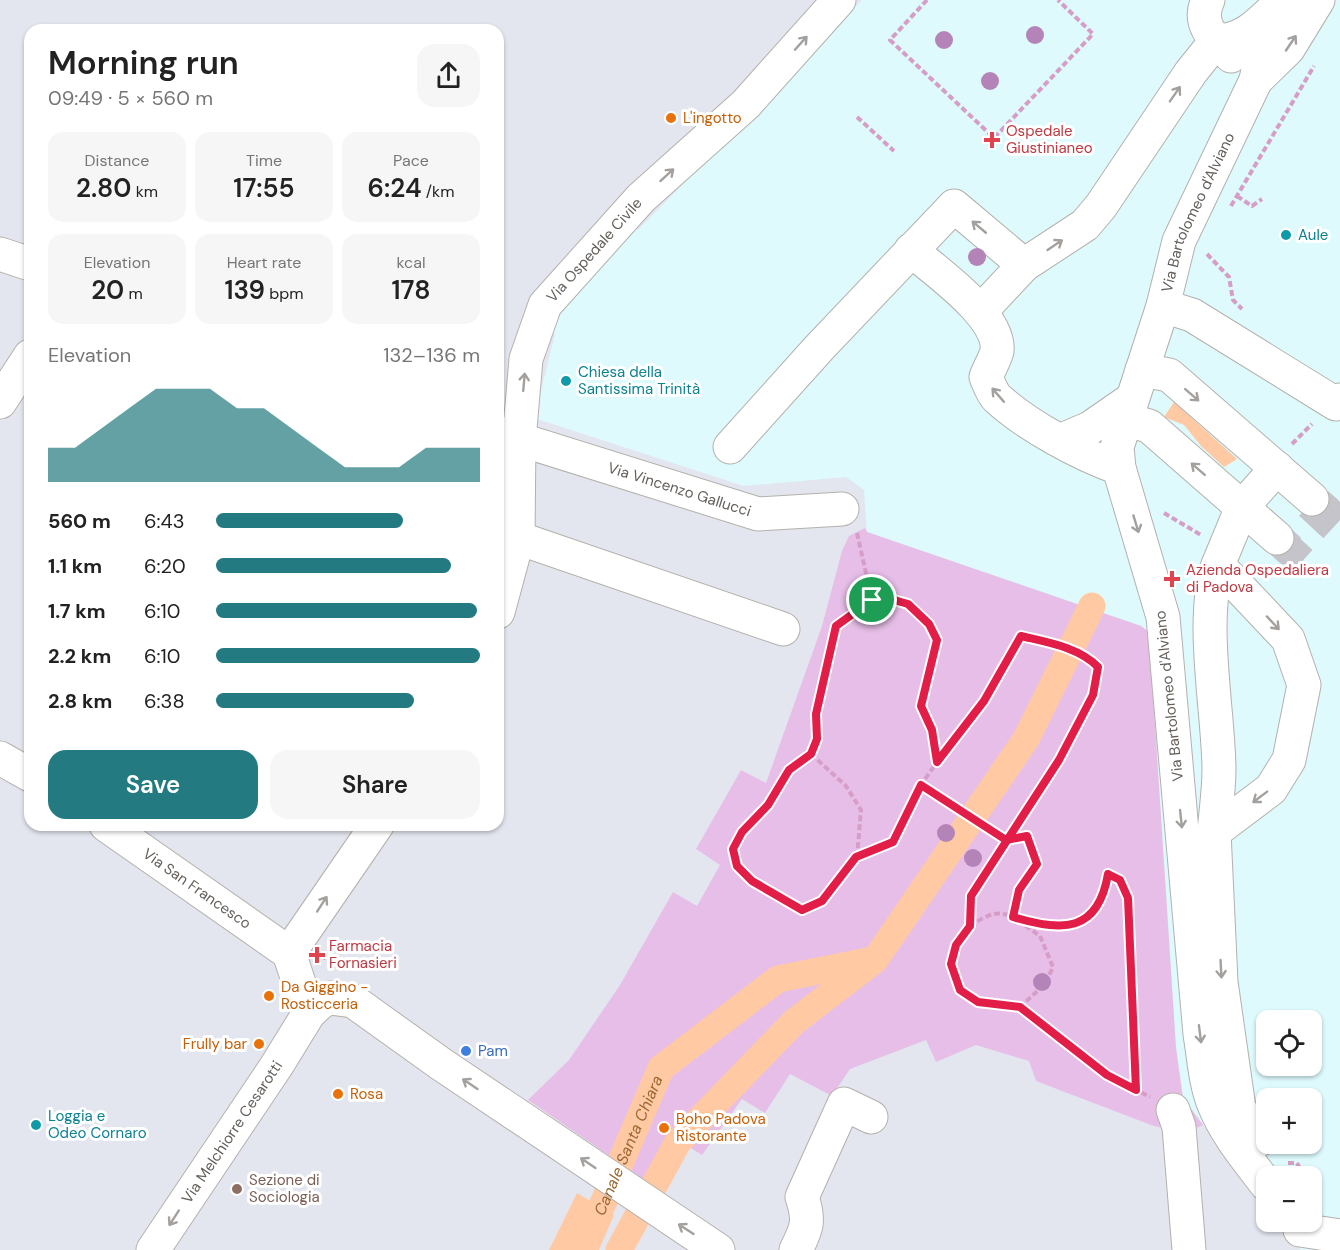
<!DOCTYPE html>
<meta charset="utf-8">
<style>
:root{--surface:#fff;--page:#f6f6f6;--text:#222;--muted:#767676;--accent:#237a80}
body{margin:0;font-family:"DM Sans",sans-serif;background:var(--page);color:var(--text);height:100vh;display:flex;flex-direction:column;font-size:22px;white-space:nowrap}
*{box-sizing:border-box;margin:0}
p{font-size:20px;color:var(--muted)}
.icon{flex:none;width:33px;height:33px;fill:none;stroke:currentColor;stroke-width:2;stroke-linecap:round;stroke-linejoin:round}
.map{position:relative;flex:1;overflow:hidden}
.drawer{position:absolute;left:24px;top:24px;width:480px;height:807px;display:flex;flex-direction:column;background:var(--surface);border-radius:18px;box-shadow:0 2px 4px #0004}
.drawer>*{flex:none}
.controls{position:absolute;left:1256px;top:1010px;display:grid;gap:12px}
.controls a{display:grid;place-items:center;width:66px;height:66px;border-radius:12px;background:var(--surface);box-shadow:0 2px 4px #0004;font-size:30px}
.pin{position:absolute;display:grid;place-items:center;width:51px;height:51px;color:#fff;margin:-26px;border:3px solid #fff;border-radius:50%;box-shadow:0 2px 6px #0007}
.round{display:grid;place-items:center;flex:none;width:63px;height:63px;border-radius:18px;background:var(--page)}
.overview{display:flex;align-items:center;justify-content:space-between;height:102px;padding:0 24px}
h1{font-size:33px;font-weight:600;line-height:45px}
.metrics{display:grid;grid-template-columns:repeat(3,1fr);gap:9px;height:102px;padding:6px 24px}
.metrics div{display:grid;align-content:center;border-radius:15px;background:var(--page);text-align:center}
.metrics b{font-size:26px;font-weight:600}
.metrics small{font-size:16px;font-weight:400}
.metrics p{font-size:16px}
.chart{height:168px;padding:12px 24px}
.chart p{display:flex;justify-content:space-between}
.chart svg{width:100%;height:108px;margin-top:6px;fill:var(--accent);opacity:.7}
.cta{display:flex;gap:12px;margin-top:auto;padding:12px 24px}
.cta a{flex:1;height:69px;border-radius:18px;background:var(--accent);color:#fff;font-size:24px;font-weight:600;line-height:69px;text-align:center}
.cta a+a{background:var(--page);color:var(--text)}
ul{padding:0 24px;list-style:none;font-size:20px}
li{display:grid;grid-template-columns:96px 72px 1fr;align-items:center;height:45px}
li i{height:15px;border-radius:8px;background:var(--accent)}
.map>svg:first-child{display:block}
.medical{fill:#defafd;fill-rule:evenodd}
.green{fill:#e7bee8}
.water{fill:#ffcaa3}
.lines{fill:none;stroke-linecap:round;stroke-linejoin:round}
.canal{stroke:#ffcaa3;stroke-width:27}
.minor-tunnel{stroke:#c4c4ca;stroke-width:33;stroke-dasharray:33 16;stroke-linecap:butt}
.minor-casing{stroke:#b4b1ac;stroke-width:35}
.path{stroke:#d69dc7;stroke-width:4;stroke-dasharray:6 3;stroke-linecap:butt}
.minor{stroke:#fff;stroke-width:33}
.tree{fill:#b483b7}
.oneway{stroke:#a3a09d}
.route-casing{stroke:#fff;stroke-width:12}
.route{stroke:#e11d48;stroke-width:8}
.food-dot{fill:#e8710a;stroke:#fff;stroke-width:2}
.health-dot{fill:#e0444e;stroke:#fff;stroke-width:2}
.culture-dot{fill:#0f9aa8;stroke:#fff;stroke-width:2}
.shop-dot{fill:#3f7fe0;stroke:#fff;stroke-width:2}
.education-dot{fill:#8d6e63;stroke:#fff;stroke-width:2}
.labels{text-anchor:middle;stroke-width:6;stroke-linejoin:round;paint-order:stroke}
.food-label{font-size:15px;fill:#c56008;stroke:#fff;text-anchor:start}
.health-label{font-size:15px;fill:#be3a42;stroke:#fff;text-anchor:start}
.street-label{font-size:15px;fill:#65605b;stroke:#fff}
.culture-label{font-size:15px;fill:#0d838f;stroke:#fff;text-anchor:start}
.shop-label{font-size:15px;fill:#366cbe;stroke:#fff;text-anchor:start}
.education-label{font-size:15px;fill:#785e54;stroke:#fff;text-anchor:start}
.water-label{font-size:16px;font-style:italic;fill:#9c6733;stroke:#fff}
</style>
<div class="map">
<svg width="1340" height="1250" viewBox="0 0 1340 1250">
<rect width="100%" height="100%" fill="#e3e6ef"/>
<path class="medical" d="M862,0H1340V1250H1301L1277,1221H1311V1176H1266V1207L1183,1098L1176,1048L1149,632L1141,626L867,532L864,490L846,477L744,486L537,419L535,415L555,334L547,330L577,284L631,224L638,230ZM1266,1020H1311V1065H1266ZM1266,1098H1311V1143H1266Z"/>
<path class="green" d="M865,528L867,532L1141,626L1149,632L1176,1048L1183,1098L1203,1125C1187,1134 1168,1130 1151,1125L1036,1081L1029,1061L976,1045L936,1062L926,1040L850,1069L832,1096L790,1074L765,1113L742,1099L702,1155L686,1145L658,1189L528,1100L569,1060L620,985L673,892L697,906L720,865L696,849L741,770L766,783L822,626L842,551L849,536Z"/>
<path class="water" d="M1174,402L1237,459L1224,467L1201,446L1184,425L1164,417Z
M577,1193L614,1215L599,1250H549Z"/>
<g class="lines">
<g class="canal">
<path id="s1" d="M583,1250L661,1068L778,979L868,961"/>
<path d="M619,1250L678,1142L794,1022L875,960L1026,739L1092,606"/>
</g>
<path class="minor-tunnel" d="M1277,538L1290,550L1326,511L1312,499"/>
<defs>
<g id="minor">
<path d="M1208,0C1196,24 1215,40 1231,56"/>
<path d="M1256,80L1288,49L1318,0"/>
<path d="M911,250C935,271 1001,316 997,351C995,359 989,369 986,377C989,384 992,393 997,398C1026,425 1081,455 1119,468"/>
<path d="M0,254L30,264"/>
<path d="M1163,306L1192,315L1336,404L1340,400"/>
<path d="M981,311L1024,265L1085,225L1101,206L1191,72L1216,41C1244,40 1257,25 1276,7"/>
<path d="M1142,370L1169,375L1312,499"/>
<path d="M0,402L30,356"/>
<path d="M1126,420L1149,426L1277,538"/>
<path id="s2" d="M499,433L758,514L842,509"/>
<path d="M1062,440L1090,428L1132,399"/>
<path d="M730,447L819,348L954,206L1024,265"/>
<path d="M518,538L783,629"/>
<path id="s3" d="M498,612L518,538L519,440L526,359L545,305L641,198L746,104L839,0"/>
<path d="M0,758L30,775"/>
<path id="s4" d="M106,825L289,953"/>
<path d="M1214,832C1216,811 1219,789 1219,768C1218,708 1200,620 1218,565"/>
<path d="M289,953L377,825"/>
<path d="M289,953L309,1013"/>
<path d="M1173,1110L1179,1127L1189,1250"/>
<path d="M1259,1140L1239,1108L1221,982L1214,832L1271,789L1289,760L1304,685L1288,639L1218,565L1242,507L1277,468"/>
<path id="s5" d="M1266,1184C1248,1160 1226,1134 1215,1107C1205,1084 1204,1058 1200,1034L1163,617L1119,468L1117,447L1163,306L1179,241L1256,80L1264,40L1283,0"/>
<path d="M1300,1230L1340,1236"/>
<path id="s6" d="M153,1250L277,1065L309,1013L321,1002L330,998L353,1001L441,1064L718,1250"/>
<path d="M796,1250C807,1228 810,1221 802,1197L844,1104L871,1117"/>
</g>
</defs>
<use href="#minor" class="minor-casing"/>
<path class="path" d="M927,0L890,40L994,138L1093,34L1058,0
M857,117L894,151
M1237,196L1252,206L1262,199
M1231,206L1314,66
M1207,254L1229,277L1233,300L1242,309
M1292,444L1312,424
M1164,513L1201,535
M857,533L872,600L836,625L816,714L817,739L811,754L790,770L768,805L742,832L733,849L737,866L752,881L802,910L822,901L857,857L893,842L921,785
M872,600L887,598L908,605L929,623L937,640L921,706L932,730L937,762L921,785L1006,840L971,896L970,926L956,945L950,964L960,990L978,1002L1020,1007L1107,1075L1150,1097
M811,754L846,786L861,810L857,857
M938,761L984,701L1021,636C1046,642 1080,647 1098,667L1093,695L1059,760L1019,824L1006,840L1027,836L1037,864L1019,890L1013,917L1040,936L1053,967L1045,984L1020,1007
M970,926C980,920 992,911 1004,914C1016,916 1028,923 1040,926C1064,931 1093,920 1104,897C1107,890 1107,881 1108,874L1121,880L1128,898L1136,1089
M321,955L339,968
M1288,1163H1297L1304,1176
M1311,1189L1319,1204"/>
<use href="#minor" class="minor"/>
</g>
<g class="tree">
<circle cx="1035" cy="35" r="9"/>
<circle cx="944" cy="40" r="9"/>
<circle cx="990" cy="81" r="9"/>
<circle cx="977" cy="257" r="9"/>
<circle cx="946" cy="833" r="9"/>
<circle cx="973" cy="858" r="9"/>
<circle cx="1042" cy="982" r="9"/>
</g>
<defs><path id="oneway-shaft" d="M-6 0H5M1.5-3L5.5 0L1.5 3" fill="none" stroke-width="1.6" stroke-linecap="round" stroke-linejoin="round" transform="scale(1.5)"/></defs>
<g class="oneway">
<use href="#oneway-shaft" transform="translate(801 43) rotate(-48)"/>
<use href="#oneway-shaft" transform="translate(1291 43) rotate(-56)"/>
<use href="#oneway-shaft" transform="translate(1175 94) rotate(-55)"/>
<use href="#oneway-shaft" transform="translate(667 175) rotate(-42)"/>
<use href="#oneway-shaft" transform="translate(979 227) rotate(-140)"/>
<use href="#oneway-shaft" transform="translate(1055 245) rotate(-34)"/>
<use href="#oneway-shaft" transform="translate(524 382) rotate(-85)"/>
<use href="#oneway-shaft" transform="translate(998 395) rotate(-131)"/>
<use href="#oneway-shaft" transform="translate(1192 395) rotate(41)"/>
<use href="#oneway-shaft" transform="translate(1198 469) rotate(-139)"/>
<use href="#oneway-shaft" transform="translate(1136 524) rotate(73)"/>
<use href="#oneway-shaft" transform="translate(1273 623) rotate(47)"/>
<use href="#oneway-shaft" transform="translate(1260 797) rotate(143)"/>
<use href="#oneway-shaft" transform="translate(1181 819) rotate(84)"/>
<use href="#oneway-shaft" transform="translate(322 904) rotate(-57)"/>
<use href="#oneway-shaft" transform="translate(1221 969) rotate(87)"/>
<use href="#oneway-shaft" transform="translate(1200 1034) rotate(83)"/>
<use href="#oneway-shaft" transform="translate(470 1084) rotate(-146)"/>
<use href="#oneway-shaft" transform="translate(588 1163) rotate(-146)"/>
<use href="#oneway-shaft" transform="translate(174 1218) rotate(123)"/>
<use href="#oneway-shaft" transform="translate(686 1229) rotate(-147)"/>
</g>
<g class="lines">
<defs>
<path id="route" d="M872,600L836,626L816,714L817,739L811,754L789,770L768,805L742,832L733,849L737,866L752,881L802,910L822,901L856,857L893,842L921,785L1006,840L1027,836L1037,864L1019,890L1013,917C1062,932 1098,933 1108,874L1120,880L1128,898L1136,1090L1107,1075L1020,1007L978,1002L960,990L951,964L956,945L970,926L971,896L1059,760L1093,695L1098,667C1079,647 1046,642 1021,636L984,701L937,762L932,730L921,706L937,640L929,624L908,604L887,598L872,600"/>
</defs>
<use href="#route" class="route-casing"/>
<use href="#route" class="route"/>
</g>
<g class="food-dot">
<circle cx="671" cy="118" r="6"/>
<circle cx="269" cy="996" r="6"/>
<circle cx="259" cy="1044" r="6"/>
<circle cx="338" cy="1094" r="6"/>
<circle cx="664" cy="1128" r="6"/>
</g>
<g class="health-dot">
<path d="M989 131h6v6h6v6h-6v6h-6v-6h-6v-6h6z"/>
<path d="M1169 570h6v6h6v6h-6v6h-6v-6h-6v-6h6z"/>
<path d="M314 946h6v6h6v6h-6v6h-6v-6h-6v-6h6z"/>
</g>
<g class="culture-dot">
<circle cx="1286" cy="235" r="6"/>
<circle cx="566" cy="381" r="6"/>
<circle cx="36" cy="1125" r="6"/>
</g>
<circle class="shop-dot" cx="466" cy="1051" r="6"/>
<circle class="education-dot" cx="237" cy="1189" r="6"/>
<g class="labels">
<g class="food-label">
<text x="683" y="123">L'ingotto</text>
<text x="281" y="992">Da Giggino -<tspan x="281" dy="17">Rosticceria</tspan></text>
<text x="247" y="1049" text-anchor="end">Frully bar</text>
<text x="350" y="1099">Rosa</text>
<text x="676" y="1124">Boho Padova<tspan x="676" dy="17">Ristorante</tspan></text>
</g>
<g class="health-label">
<text x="1006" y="136">Ospedale<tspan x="1006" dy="17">Giustinianeo</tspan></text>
<text x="1186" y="575">Azienda Ospedaliera<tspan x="1186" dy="17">di Padova</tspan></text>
<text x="329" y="951">Farmacia<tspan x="329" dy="17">Fornasieri</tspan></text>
</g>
<g class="street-label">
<text dy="5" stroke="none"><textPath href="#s5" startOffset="1011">Via Bartolomeo d'Alviano</textPath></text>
<text dy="5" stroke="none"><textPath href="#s3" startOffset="387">Via Ospedale Civile</textPath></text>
<text dy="5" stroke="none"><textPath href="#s2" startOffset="189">Via Vincenzo Gallucci</textPath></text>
<text transform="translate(1169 696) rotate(-96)" y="5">Via Bartolomeo d'Alviano</text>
<text dy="5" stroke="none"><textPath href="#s4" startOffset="111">Via San Francesco</textPath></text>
<text dy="5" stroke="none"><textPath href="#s6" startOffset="142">Via Melchiorre Cesarotti</textPath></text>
</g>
<g class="culture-label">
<text x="1298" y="240">Aule</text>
<text x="578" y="377">Chiesa della<tspan x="578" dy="17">Santissima Trinità</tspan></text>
<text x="48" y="1121">Loggia e<tspan x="48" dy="17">Odeo Cornaro</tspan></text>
</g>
<g class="shop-label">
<text x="478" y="1056">Pam</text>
</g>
<g class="education-label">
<text x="249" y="1185">Sezione di<tspan x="249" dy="17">Sociologia</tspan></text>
</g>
<g class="water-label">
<text dy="6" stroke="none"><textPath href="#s1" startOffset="114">Canale Santa Chiara</textPath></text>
</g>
</g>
</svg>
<div class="controls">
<a><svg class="icon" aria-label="locate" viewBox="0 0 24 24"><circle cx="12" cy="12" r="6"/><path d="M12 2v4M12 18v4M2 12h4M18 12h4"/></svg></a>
<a>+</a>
<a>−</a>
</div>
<div class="pin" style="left:872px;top:600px;background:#1e9e55"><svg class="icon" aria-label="arrive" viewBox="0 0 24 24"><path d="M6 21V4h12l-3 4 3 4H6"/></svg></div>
<section class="drawer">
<div class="overview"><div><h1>Morning run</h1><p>09:49 · 5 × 560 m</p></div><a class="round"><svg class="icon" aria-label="share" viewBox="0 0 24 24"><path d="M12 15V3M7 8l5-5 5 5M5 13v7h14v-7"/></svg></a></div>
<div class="metrics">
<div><p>Distance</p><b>2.80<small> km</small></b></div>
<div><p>Time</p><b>17:55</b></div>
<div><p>Pace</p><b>6:24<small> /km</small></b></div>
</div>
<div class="metrics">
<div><p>Elevation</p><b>20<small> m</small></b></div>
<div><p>Heart rate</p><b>139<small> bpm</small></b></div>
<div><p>kcal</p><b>178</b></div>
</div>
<div class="chart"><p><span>Elevation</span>132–136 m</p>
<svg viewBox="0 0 160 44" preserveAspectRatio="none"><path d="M0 44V30L10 30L20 22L30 14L40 6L50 6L60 6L70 14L80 14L90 22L100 30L110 38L120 38L130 38L140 30L150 30L160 30V44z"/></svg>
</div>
<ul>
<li><b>560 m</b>6:43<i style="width:71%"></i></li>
<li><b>1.1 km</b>6:20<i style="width:89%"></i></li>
<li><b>1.7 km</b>6:10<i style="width:99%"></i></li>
<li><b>2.2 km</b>6:10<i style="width:100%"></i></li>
<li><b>2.8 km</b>6:38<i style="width:75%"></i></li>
</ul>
<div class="cta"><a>Save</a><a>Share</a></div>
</section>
</div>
